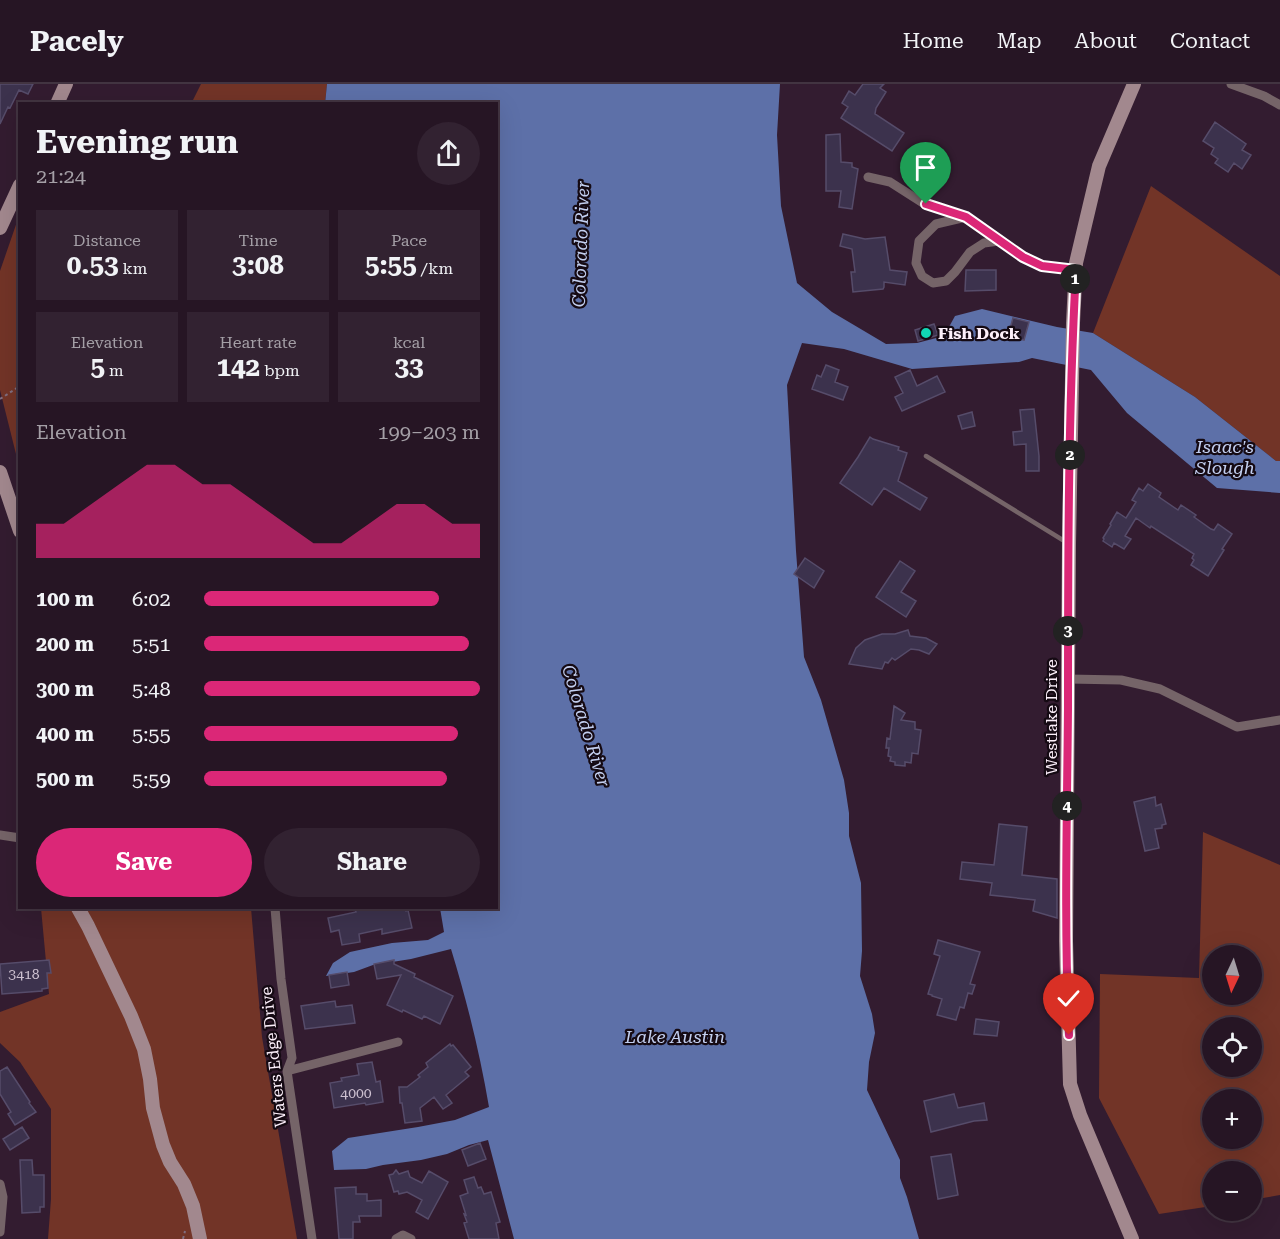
<!DOCTYPE html>
<meta charset="utf-8">
<style>
:root{--surface:#261524;--page:#322231;--text:#f1f3f6;--muted:#a49fa6;--line:#423441;--accent:#db2777}
body{margin:0;font-family:"Roboto Serif",serif;background:var(--page);color:var(--text);height:100vh;display:flex;flex-direction:column;font-size:22px;white-space:nowrap}
*{box-sizing:border-box;margin:0}
p{font-size:20px;color:var(--muted)}
.icon{flex:none;width:33px;height:33px;fill:none;stroke:currentColor;stroke-width:2;stroke-linecap:round;stroke-linejoin:round}
.map{position:relative;flex:1;overflow:hidden}
.drawer{position:absolute;left:18px;top:18px;width:480px;height:807px;display:flex;flex-direction:column;background:var(--surface);border-radius:0px;box-shadow:0 6px 24px #0002,0 0 0 2px var(--line)}
.drawer>*{flex:none}
.needle{width:39px;rotate:184deg}
.fabs{position:absolute;left:1202px;top:861px;display:grid;gap:12px}
.fabs a{display:grid;place-items:center;width:60px;height:60px;border-radius:50%;background:var(--surface);box-shadow:0 6px 24px #0002,0 0 0 2px var(--line);font-size:30px}
.pin{position:absolute;display:grid;place-items:center;width:51px;height:51px;color:#fff;margin:-62px -26px;border-radius:50% 50% 50% 0;rotate:-45deg;box-shadow:0 0 6px #0007}
.pin .icon{rotate:45deg}
.km{position:absolute;width:30px;height:30px;margin:-15px;border-radius:50%;background:#222;color:#fff;font-size:16px;line-height:30px;text-align:center}
.round{display:grid;place-items:center;flex:none;width:63px;height:63px;border-radius:32px;background:var(--page)}
.summary{display:flex;align-items:center;justify-content:space-between;height:102px;padding:0 18px}
h1{font-size:33px;font-weight:700;line-height:45px}
.metrics{display:grid;grid-template-columns:repeat(3,1fr);gap:9px;height:102px;padding:6px 18px}
.metrics div{display:grid;align-content:center;border-radius:0px;background:var(--page);text-align:center}
.metrics b{font-size:26px;font-weight:700}
.metrics small{font-size:16px;font-weight:400}
.metrics p{font-size:16px}
.chart{height:168px;padding:12px 18px}
.chart p{display:flex;justify-content:space-between}
.chart svg{width:100%;height:108px;margin-top:6px;fill:var(--accent);opacity:.7}
.cta{display:flex;gap:12px;margin-top:auto;padding:12px 18px}
.cta a{flex:1;height:69px;border-radius:36px;background:var(--accent);color:#fff;font-size:24px;font-weight:700;line-height:69px;text-align:center}
.cta a+a{background:var(--page);color:var(--text)}
ul{padding:0 18px;list-style:none;font-size:20px}
li{display:grid;grid-template-columns:96px 72px 1fr;align-items:center;height:45px}
li i{height:15px;border-radius:8px;background:var(--accent)}
header{display:flex;align-items:center;gap:36px;box-sizing:border-box;height:84px;padding:0 30px;background:var(--surface);border-bottom:2px solid var(--line)}
header strong{font-size:28px}
nav{display:flex;gap:33px;margin-inline-start:auto;font-size:21px}
.map>svg:first-child{display:block}
.forest{fill:#723427;fill-rule:evenodd}
.water{fill:#5d70a8}
.building{fill:#3c324d;stroke:#564c6a;stroke-width:1.5}
.lines{fill:none;stroke-linecap:round;stroke-linejoin:round}
.path{stroke:#816e7f;stroke-width:2;stroke-dasharray:3 3;stroke-linecap:butt}
.lane{stroke:#756468;stroke-width:4.5}
.street{stroke:#756468;stroke-width:9}
.secondary{stroke:#a2888e;stroke-width:14}
.route-casing{stroke:#fff;stroke-width:12}
.route{stroke:#db2777;stroke-width:8}
.poi-dot{fill:#11d5b4;stroke:#150a13;stroke-width:2}
.labels{text-anchor:middle;stroke-width:4.5;stroke-linejoin:round;paint-order:stroke}
.number-label{font-size:14px;fill:#cdc0d0}
.poi-label{font-size:16px;font-weight:bold;fill:#fdf0fb;stroke:#150a13;text-anchor:start}
.street-label{font-size:16px;fill:#fdf0fb;stroke:#150a13}
.water-label{font-size:18px;font-style:italic;fill:#c3cff0;stroke:#150a13}
</style>
<header>
<strong>Pacely</strong>
<nav><a>Home</a><a>Map</a><a>About</a><a>Contact</a></nav>
</header>
<div class="map">
<svg width="1280" height="1155" viewBox="0 0 1280 1155">
<rect width="100%" height="100%" fill="#331c30"/>
<path class="forest" d="M201,0H327L325,19L191,20Z
M1151,102L1280,192V377H1276L1195,313L1093,249Z
M19,132V382L0,306V187Z
M1203,748L1280,781V1111L1251,1116V1088H1212V1122L1159,1130L1099,1014L1100,890L1199,894ZM1212,872H1251V910H1212ZM1212,944H1251V982H1212ZM1212,1016H1251V1054H1212Z
M41,824H251L262,953L297,1155H48L51,1115V1025L20,978L0,959V928L49,910Z"/>
<path class="water" d="M327,0H780L777,51L781,122L797,199L832,228L886,260L917,259L944,252L955,232L982,225L1057,243L1093,249L1195,313L1276,377H1280V409L1217,404L1127,329L1091,286L1032,274L1019,278L912,285L844,265L802,259L787,301L796,467L804,573L821,616L844,696L849,729V752L861,799L862,867L860,892L872,930L875,949L869,978L867,1006L900,1076V1094L907,1113L919,1155H514L488,1056L469,1061L447,1070L421,1076L383,1081L366,1085L334,1086L332,1067L348,1054L418,1043L455,1036L489,1023C480,970 467,917 451,865L411,875L373,881L354,888L326,892L333,879L350,868L392,859L428,856L444,848L440,824H496V20H325Z"/>
<path class="building" d="M0,0H33L28,10L19,6L10,24L8,23L0,40Z
M863,0H884L880,4L886,8L876,24L875,30L904,49L892,67L841,34L848,23L842,19L849,7L855,11Z
M1215,38L1246,60L1242,66L1251,71L1242,85L1234,79L1228,88L1215,79L1218,75L1211,70L1214,64L1203,57Z
M840,50L841,78L852,79V83L858,85L852,125L839,123L841,107H826V51Z
M926,64L939,73L928,90L915,81Z
M843,150L865,155L885,153L890,186L907,188L905,201L884,198V203L883,205L853,208L851,188H855L852,165L840,162Z
M966,186H996V206L965,207Z
M1013,234L1029,238L1024,256L1008,252Z
M934,240L938,251L918,257L915,246Z
M826,281L839,286L835,298L848,303L843,316L812,305L817,291L821,293Z
M910,286L917,302L937,292L945,308L902,327L895,313L903,309L895,293Z
M1034,325L1039,372V387H1026V360L1014,361L1013,348L1022,347L1020,326Z
M972,328L975,342L962,345L958,332Z
M870,353L873,355L899,363L898,366L907,369L898,397L927,414L920,426L884,404L872,421L840,399L858,373Z
M1148,400L1161,409L1159,413L1178,426L1181,421L1196,431L1194,433L1211,445L1214,446L1218,440L1232,450L1222,465L1224,466L1208,492L1191,481L1194,476L1192,474L1194,470L1151,442L1150,444L1136,434L1125,452L1131,455L1124,465L1114,459L1112,463L1103,457L1104,455L1103,454L1111,441L1110,440L1117,428L1126,434L1136,418L1132,416L1139,404L1143,407Z
M805,474L824,487L814,504L794,490Z
M900,477L915,487L901,508L916,517L906,533L876,513Z
M908,546L910,552L926,554L937,560L929,570L919,566L911,565L895,576L892,574L888,579L885,578L882,585L849,580L856,564L865,556L882,550H895Z
M894,622L905,629L901,636L915,638V645L921,646L918,670L912,669L911,679L905,678V682L895,681V678L890,677L891,673L888,672L889,664H886L887,654L890,655Z
M1155,713L1156,722L1161,720L1166,740L1162,741V744L1155,745L1159,764L1145,767L1134,718Z
M999,740L1027,743L1022,791L1057,795V834L1033,827L1035,816L990,811L992,799L960,795L962,778L994,781Z
M355,824H405L406,827L408,826L412,844L382,850V845L359,850L360,858L342,861L339,846L331,848L328,834L356,828Z
M938,856L980,868L970,900L975,901L972,910L968,909L964,924L960,923L956,936L937,931L942,915L932,912V911L928,910L940,872L934,870Z
M49,876L51,889H47L48,904L42,905V907L2,910L0,880Z
M394,876V880L415,890L414,893L453,912L440,940L424,932L422,935L403,926L402,928L387,921L401,891L377,895L374,880Z
M347,888L349,901L331,904L329,891Z
M335,917L336,923L352,921L355,939L305,945L301,922Z
M976,935L999,938L997,952L974,950Z
M450,960L451,962L453,961L471,983L465,988L469,992L446,1011L452,1019L443,1025L434,1013L420,1024L422,1037L405,1039L402,1019H400L399,1003H407L420,993L418,991L428,983L426,979Z
M372,978L376,998L380,997L383,1018L366,1021L365,1019L334,1024L330,999L342,997L341,994L359,991L357,980Z
M7,983L30,1018L29,1019L36,1028L15,1041L8,1030L11,1028L0,1010V987Z
M954,1010L958,1024L984,1019L987,1036L974,1037L931,1048L924,1017Z
M22,1043L29,1054L10,1066L3,1055Z
M480,1059L486,1075L468,1082L462,1066Z
M951,1070L958,1111L938,1115L931,1073Z
M20,1076H32L33,1091H44V1123H40V1128L22,1129Z
M396,1086L399,1090L408,1087L410,1093L422,1099L429,1087L448,1098L428,1135L416,1128L422,1116L407,1108L399,1110L398,1107L394,1108L389,1091L393,1090Z
M474,1093L478,1104L481,1103L484,1110L491,1108L500,1138L496,1139L499,1155H469L464,1139L467,1138L464,1130L466,1131L460,1112L468,1109L464,1096Z
M356,1103V1110H367V1117L381,1116V1132H359L360,1138H353V1155H339L335,1104Z"/>
<g class="lines">
<path class="path" d="M0,315L20,302
M183,1155L185,1147"/>
<path class="lane" d="M926,372L1066,458"/>
<path class="street" d="M1231,0L1264,12L1280,21
M868,93L890,98L926,121L964,132
M999,157L966,133L936,140L919,157L916,179L922,192L933,199L946,197L955,188L970,168L984,159L999,157L1023,173L1043,182L1076,186
M1068,595L1121,596L1160,605L1237,643L1280,636
M0,751L20,754
M275,824L281,895L292,974L287,987L312,1155
M287,987L398,958
M0,1100L3,1113L0,1148
M396,1155L403,1151L411,1155"/>
<path class="secondary" d="M57,20L66,0
M0,144L20,101
M0,388L20,447
M78,824L88,842L131,932L144,965L150,995L153,1024L163,1061L170,1078L184,1100L193,1122L200,1155
M1132,1155L1080,1031L1070,1000L1066,857L1069,460L1073,239L1076,179L1099,82L1134,0"/>
</g>
<g class="lines">
<defs>
<path id="route" d="M926,120L966,133L1023,173L1042,182L1076,186C1068,332 1068,479 1068,625C1067,734 1064,843 1069,951"/>
</defs>
<use href="#route" class="route-casing"/>
<use href="#route" class="route"/>
</g>
<circle class="poi-dot" cx="926" cy="249" r="6"/>
<g class="labels">
<g class="number-label">
<text x="24" y="895">3418</text>
<text x="356" y="1014">4000</text>
</g>
<g class="poi-label">
<text x="938" y="255">Fish Dock</text>
</g>
<g class="street-label">
<text transform="translate(1051 633) rotate(-90)" y="6">Westlake Drive</text>
<text transform="translate(273 973) rotate(-96)" y="6">Waters Edge Drive</text>
</g>
<g class="water-label">
<text transform="translate(581 160) rotate(-88)" y="6">Colorado River</text>
<text x="1225" y="369">Isaac's<tspan x="1225" dy="21">Slough</tspan></text>
<text transform="translate(586 642) rotate(73)" y="6">Colorado River</text>
<text x="675" y="959">Lake Austin</text>
</g>
</g>
</svg>
<div class="fabs">
<a><svg class="needle" viewBox="-14 -14 28 28"><path d="M0-13l5 13h-10z" fill="#e53935"/><path d="M0 13l5-13h-10z" fill="#a49fa6"/></svg></a>
<a><svg class="icon" aria-label="locate" viewBox="0 0 24 24"><circle cx="12" cy="12" r="6"/><path d="M12 2v4M12 18v4M2 12h4M18 12h4"/></svg></a>
<a>+</a>
<a>−</a>
</div>
<div class="pin" style="left:926px;top:120px;background:#1e9e55"><svg class="icon" aria-label="arrive" viewBox="0 0 24 24"><path d="M6 21V4h12l-3 4 3 4H6"/></svg></div>
<div class="pin" style="left:1069px;top:951px;background:#d93025"><svg class="icon" aria-label="check" viewBox="0 0 24 24"><path d="M5 12l5 5 9-10"/></svg></div>
<b class="km" style="left:1075px;top:195px">1</b>
<b class="km" style="left:1070px;top:371px">2</b>
<b class="km" style="left:1068px;top:547px">3</b>
<b class="km" style="left:1067px;top:722px">4</b>
<section class="drawer">
<div class="summary"><div><h1>Evening run</h1><p>21:24</p></div><a class="round"><svg class="icon" aria-label="share" viewBox="0 0 24 24"><path d="M12 15V3M7 8l5-5 5 5M5 13v7h14v-7"/></svg></a></div>
<div class="metrics">
<div><p>Distance</p><b>0.53<small> km</small></b></div>
<div><p>Time</p><b>3:08</b></div>
<div><p>Pace</p><b>5:55<small> /km</small></b></div>
</div>
<div class="metrics">
<div><p>Elevation</p><b>5<small> m</small></b></div>
<div><p>Heart rate</p><b>142<small> bpm</small></b></div>
<div><p>kcal</p><b>33</b></div>
</div>
<div class="chart"><p><span>Elevation</span>199–203 m</p>
<svg viewBox="0 0 160 44" preserveAspectRatio="none"><path d="M0 44V30L10 30L20 22L30 14L40 6L50 6L60 14L70 14L80 22L90 30L100 38L110 38L120 30L130 22L140 22L150 30L160 30V44z"/></svg>
</div>
<ul>
<li><b>100 m</b>6:02<i style="width:85%"></i></li>
<li><b>200 m</b>5:51<i style="width:96%"></i></li>
<li><b>300 m</b>5:48<i style="width:100%"></i></li>
<li><b>400 m</b>5:55<i style="width:92%"></i></li>
<li><b>500 m</b>5:59<i style="width:88%"></i></li>
</ul>
<div class="cta"><a>Save</a><a>Share</a></div>
</section>
</div>
